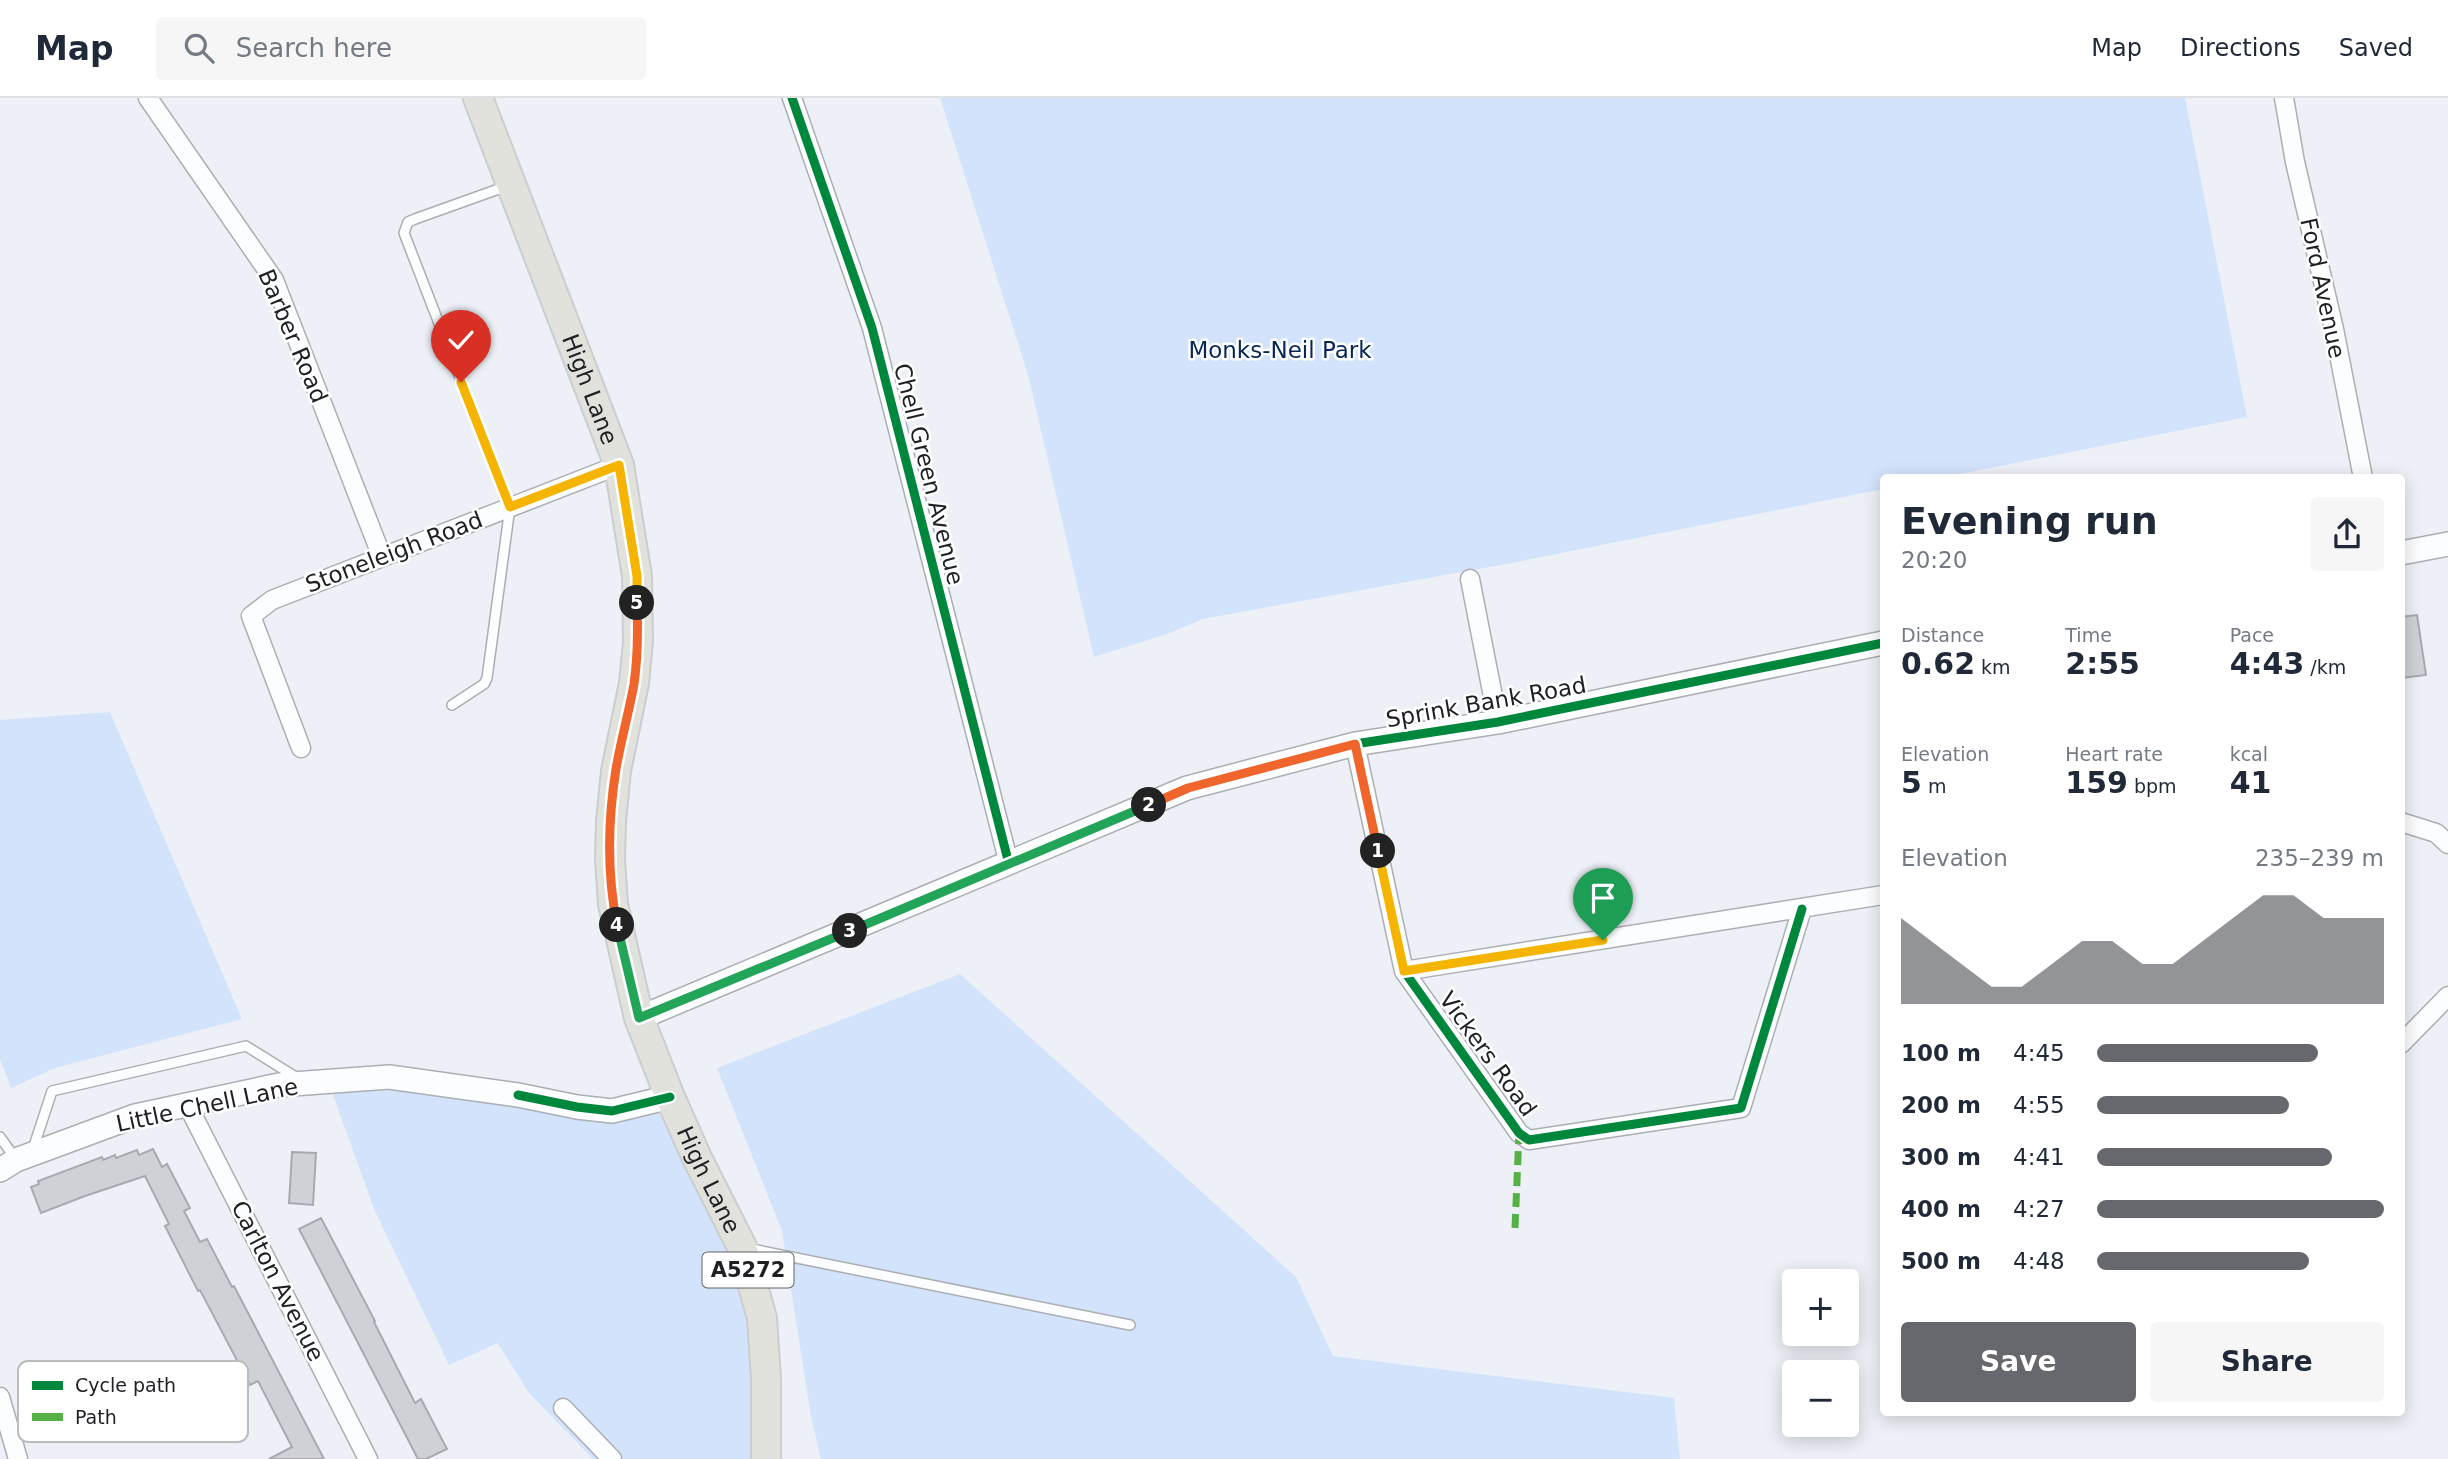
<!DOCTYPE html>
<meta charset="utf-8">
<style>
:root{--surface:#fff;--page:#f6f6f7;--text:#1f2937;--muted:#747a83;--line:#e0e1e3;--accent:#66686d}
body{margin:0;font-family:"DejaVu Sans",sans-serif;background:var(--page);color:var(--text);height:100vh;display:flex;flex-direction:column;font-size:26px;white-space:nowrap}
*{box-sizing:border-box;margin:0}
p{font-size:23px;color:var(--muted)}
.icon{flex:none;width:38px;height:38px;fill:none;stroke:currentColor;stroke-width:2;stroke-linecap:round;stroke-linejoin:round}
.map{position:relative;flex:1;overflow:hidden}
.details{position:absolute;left:1880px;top:376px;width:525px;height:942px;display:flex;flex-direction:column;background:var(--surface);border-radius:7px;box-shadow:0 4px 18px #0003}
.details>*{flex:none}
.controls{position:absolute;left:1782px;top:1171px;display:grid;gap:14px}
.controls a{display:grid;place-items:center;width:77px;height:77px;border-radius:7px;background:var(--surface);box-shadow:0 4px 18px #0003;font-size:35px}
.pin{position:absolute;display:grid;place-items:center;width:60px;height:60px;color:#fff;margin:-72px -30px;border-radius:50% 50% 50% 0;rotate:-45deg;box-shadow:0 0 7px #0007}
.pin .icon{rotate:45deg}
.km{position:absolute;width:35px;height:35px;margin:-18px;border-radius:50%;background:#222;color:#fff;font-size:19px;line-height:35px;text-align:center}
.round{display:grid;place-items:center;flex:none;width:74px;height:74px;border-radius:7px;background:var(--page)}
.overview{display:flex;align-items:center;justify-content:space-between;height:119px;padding:0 21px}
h1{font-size:38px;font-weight:600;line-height:52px}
.metrics{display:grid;grid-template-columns:repeat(3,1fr);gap:10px;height:119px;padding:7px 21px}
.metrics div{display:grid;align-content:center}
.metrics b{font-size:30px;font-weight:600}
.metrics small{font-size:19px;font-weight:400}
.metrics p{font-size:19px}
.chart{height:196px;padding:14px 21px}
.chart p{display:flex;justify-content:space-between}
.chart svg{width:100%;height:126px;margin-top:7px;fill:var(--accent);opacity:.7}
.button{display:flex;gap:14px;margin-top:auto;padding:14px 21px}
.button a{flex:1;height:80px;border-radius:7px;background:var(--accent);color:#fff;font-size:28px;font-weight:600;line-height:80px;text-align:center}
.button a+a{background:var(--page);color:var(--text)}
ul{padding:0 21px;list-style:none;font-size:23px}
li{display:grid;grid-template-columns:112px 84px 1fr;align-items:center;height:52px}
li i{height:18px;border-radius:9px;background:var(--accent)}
header{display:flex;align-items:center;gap:42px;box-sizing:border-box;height:98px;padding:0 35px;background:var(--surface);border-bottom:2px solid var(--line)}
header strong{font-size:33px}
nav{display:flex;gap:38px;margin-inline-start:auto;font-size:24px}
.search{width:490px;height:63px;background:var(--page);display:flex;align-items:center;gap:18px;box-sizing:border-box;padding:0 24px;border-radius:7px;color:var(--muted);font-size:26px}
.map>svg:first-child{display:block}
.green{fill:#d3e3fb}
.building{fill:#ced1d5;stroke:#a7aaaf;stroke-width:2}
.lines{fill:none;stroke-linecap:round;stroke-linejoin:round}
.service-casing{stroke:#abaeb3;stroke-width:12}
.minor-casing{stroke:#abaeb3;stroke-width:21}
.tertiary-casing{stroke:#abaeb3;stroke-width:26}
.primary-casing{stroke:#cbcdd0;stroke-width:32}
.service{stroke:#fcfdfe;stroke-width:9}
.minor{stroke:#fcfdfe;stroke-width:18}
.tertiary{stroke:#fcfdfe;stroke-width:23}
.primary{stroke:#e2e2dc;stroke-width:28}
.quiet{stroke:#55b145;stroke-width:7;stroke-dasharray:14 7;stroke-linecap:butt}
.cycleway-casing{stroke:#fff;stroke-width:13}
.cycleway{stroke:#00873e;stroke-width:9}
.split-1-casing{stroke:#fff;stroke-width:14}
.split-2-casing{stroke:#fff;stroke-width:14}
.split-3-casing{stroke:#fff;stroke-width:14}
.split-4-casing{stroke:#fff;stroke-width:14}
.split-5-casing{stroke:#fff;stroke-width:14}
.split-6-casing{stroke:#fff;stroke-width:14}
.split-1{stroke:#f5b400;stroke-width:9}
.split-2{stroke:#f0652b;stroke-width:9}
.split-3{stroke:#22a559;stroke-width:9}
.split-4{stroke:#22a559;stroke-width:9}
.split-5{stroke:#f0652b;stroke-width:9}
.split-6{stroke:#f5b400;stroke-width:9}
.labels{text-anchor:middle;stroke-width:5;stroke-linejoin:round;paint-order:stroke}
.shield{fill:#fff;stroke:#616265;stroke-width:2}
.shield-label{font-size:21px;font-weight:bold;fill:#1d1f23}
.street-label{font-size:23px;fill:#1d1f23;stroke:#fff}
.park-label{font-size:23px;fill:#052658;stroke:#fff}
.key{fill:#fff;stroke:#bbbcbd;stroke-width:2}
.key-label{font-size:19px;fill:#1d1f23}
</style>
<header>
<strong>Map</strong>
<div class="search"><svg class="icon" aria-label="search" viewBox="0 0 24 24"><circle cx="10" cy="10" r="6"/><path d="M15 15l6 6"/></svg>Search here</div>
<nav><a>Map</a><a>Directions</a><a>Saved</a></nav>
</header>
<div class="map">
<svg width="2448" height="1361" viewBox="0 0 2448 1361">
<rect width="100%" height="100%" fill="#edf1f7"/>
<path class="green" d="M940,0H2185L2247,319L1940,380H1883V391L1517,464L1203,521L1170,535L1094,559L1028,277Z
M110,614L242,921L55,970L11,990L0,961V622Z
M960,876L1296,1179L1333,1258L1674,1300L1680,1361H821L811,1319L782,1133L717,970Z
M328,983L577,1009L670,999L742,1149L766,1361H593L528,1294L498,1245L449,1267L374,1111Z"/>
<path class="building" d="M2417,517L2426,577L2401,580V519Z
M153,1051L162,1069L167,1066L190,1110L184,1113L200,1144L207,1141L232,1189L234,1188L324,1361H269L292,1349L258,1283L250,1287L200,1192L198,1193L165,1128L169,1126L145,1078L85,1098L41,1115L31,1089L39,1086L38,1083L102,1059L103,1062L115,1057L116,1060L137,1052L139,1057Z
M292,1054L316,1055L313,1107L289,1105Z
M321,1120L375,1223L374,1224L415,1305L421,1301L447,1351L426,1361H418L299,1131Z"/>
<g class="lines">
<defs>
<path id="service" d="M452,607L484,586L487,580L510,409L404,135L408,124L415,121L507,88
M0,1039L15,1060
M33,1051L52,993L246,948L299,981
M747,1150L1130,1227"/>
<path id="minor" d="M148,0L274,182L382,459
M792,0L872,230L1009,766
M2284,0L2295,64L2334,231L2363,380
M1470,481L1498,624
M1355,646L1404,873L1519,1035L1529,1042L1741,1010L1802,811
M301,650L251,518L272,502L619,367
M2401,724L2436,735L2448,746
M1404,873L1883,797
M2401,946L2448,898
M187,1006L368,1361
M0,1299L18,1361
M563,1310L612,1361"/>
<path id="tertiary" d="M2401,455L2448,446
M639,920L1187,690L1355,646L1498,624L1883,545
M0,1072L16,1062L135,1018L279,987L389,979L518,997L577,1009L612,1013L670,999"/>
<g id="primary">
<path id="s1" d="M478,0L619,367L637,478L638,544L634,585L616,673L611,723L610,762L613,806L639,920L670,999L697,1060L742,1149L762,1220L766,1281V1361"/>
</g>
</defs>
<use href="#service" class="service-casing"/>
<use href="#minor" class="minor-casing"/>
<use href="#tertiary" class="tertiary-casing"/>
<use href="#primary" class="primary-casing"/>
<use href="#service" class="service"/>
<use href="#minor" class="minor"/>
<use href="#tertiary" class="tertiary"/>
<use href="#primary" class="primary"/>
<path class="quiet" d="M1515,1130L1519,1035"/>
<defs>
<path id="cycleway" d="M792,0L872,230L1009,766
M1355,646L1404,873L1519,1035L1529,1042L1741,1010L1802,811
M639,920L1187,690L1355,646L1498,624L1883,545
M518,997L577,1009L612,1013L670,999"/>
</defs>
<use href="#cycleway" class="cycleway-casing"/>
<use href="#cycleway" class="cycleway"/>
</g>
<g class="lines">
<defs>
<path id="split-1" d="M1378,753L1404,873L1603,842"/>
<path id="split-2" d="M1149,707L1188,690L1355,646L1378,753"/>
<path id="split-3" d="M850,833L1149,707"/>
<path id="split-4" d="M617,827L639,920L850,833"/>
<path id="split-5" d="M617,827C607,776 608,721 616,671C621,642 629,614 634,586C638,559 638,532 637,505"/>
<path id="split-6" d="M461,284L510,409L619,367L637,478V505"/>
</defs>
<use href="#split-1" class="split-1-casing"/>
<use href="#split-2" class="split-2-casing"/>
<use href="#split-3" class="split-3-casing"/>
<use href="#split-4" class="split-4-casing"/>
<use href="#split-5" class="split-5-casing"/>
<use href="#split-6" class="split-6-casing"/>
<use href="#split-1" class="split-1"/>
<use href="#split-2" class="split-2"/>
<use href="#split-3" class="split-3"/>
<use href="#split-4" class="split-4"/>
<use href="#split-5" class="split-5"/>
<use href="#split-6" class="split-6"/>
</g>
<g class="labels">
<rect class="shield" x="702.5" y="1154.5" width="91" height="35" rx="5"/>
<g class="shield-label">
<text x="748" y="1179">A5272</text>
</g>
<g class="street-label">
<text transform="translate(2323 190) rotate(78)" y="8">Ford Avenue</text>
<text transform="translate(293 238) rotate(67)" y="8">Barber Road</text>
<text dy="8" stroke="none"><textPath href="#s1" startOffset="312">High Lane</textPath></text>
<text transform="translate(929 376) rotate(76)" y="8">Chell Green Avenue</text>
<text transform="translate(394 454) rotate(-21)" y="8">Stoneleigh Road</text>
<text transform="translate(1486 604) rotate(-10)" y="8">Sprink Bank Road</text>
<text transform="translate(1488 956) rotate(54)" y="8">Vickers Road</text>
<text transform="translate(207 1007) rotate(-12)" y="8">Little Chell Lane</text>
<text dy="8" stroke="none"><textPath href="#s1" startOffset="1129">High Lane</textPath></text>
<text transform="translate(278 1183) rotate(63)" y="8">Carlton Avenue</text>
</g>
<g class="park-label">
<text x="1280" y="260">Monks-Neil Park</text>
</g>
</g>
<rect x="18" y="1263" width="230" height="81" rx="10" class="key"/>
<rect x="32" y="1283" width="31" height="9" fill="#00873e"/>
<rect x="32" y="1315" width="31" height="8" fill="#55b145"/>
<g class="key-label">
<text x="75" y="1294">Cycle path</text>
<text x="75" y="1326">Path</text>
</g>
</svg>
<div class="controls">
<a>+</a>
<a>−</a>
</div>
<div class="pin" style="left:1603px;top:842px;background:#1e9e55"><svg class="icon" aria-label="arrive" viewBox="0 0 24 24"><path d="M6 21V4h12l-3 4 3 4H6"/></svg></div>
<div class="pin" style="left:461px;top:284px;background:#d93025"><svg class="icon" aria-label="check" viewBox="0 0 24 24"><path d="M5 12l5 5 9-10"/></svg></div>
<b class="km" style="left:1378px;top:753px">1</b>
<b class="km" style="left:1149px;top:707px">2</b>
<b class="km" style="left:850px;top:833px">3</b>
<b class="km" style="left:617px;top:827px">4</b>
<b class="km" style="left:637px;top:505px">5</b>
<section class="details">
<div class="overview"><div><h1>Evening run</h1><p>20:20</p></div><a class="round"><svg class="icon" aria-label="share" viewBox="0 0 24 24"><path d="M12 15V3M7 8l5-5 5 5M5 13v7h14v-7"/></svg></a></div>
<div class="metrics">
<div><p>Distance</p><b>0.62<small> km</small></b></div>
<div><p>Time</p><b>2:55</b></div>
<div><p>Pace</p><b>4:43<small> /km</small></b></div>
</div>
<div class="metrics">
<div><p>Elevation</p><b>5<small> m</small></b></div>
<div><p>Heart rate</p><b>159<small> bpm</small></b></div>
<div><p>kcal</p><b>41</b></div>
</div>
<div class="chart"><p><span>Elevation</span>235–239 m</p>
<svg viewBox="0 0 160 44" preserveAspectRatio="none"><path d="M0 44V14L10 22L20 30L30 38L40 38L50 30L60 22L70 22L80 30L90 30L100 22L110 14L120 6L130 6L140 14L150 14L160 14V44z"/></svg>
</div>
<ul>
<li><b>100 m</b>4:45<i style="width:77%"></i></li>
<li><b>200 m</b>4:55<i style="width:67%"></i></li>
<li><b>300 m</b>4:41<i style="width:82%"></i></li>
<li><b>400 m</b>4:27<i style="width:100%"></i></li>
<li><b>500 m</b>4:48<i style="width:74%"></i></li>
</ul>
<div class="button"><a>Save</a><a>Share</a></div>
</section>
</div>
